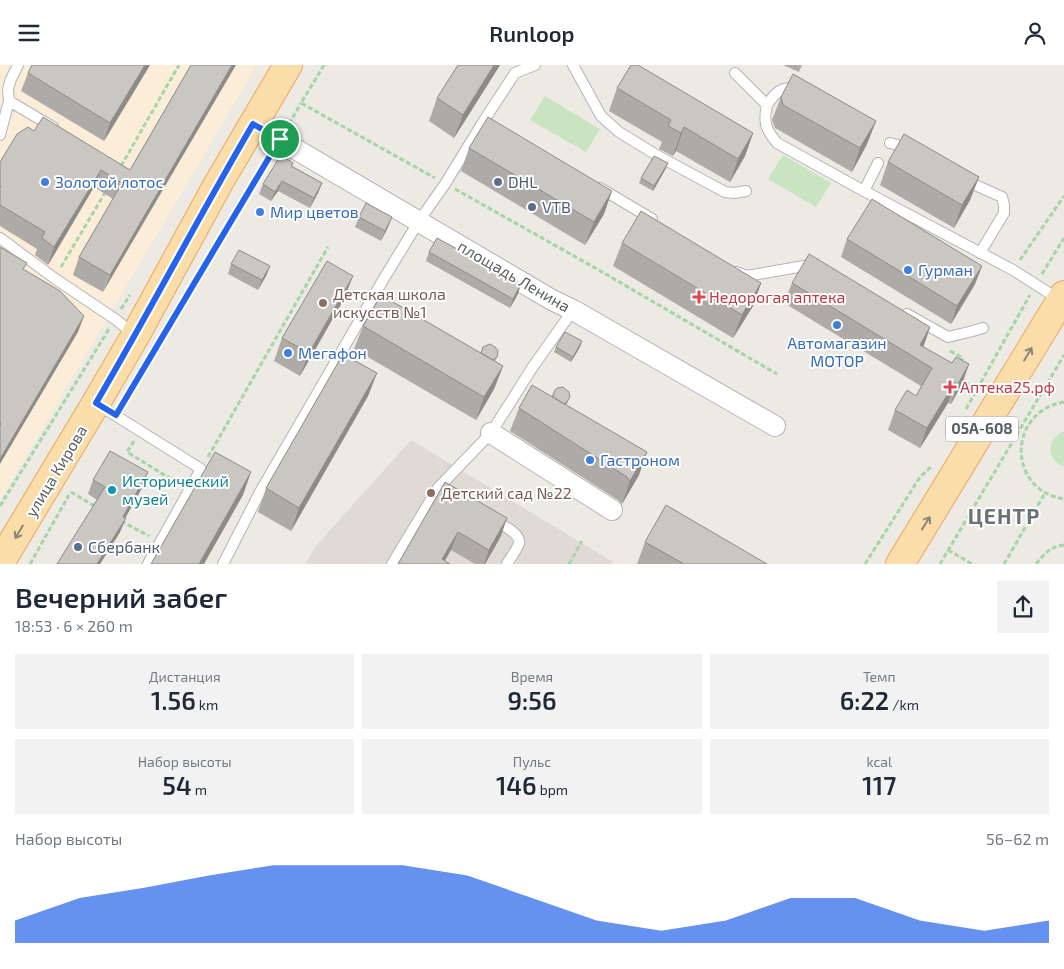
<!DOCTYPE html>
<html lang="ru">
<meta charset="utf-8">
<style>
:root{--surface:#fff;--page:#f2f2f3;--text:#1f2937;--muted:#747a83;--accent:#2563eb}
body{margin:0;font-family:"Exo 2",sans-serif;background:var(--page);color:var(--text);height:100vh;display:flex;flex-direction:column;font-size:19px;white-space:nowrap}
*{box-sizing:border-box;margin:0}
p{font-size:16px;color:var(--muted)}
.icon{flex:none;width:28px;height:28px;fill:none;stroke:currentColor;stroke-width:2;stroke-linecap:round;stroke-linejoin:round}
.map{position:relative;height:499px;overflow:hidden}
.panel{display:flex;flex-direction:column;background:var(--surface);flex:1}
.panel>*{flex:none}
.pin{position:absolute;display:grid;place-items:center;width:42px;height:42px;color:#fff;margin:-21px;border:2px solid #fff;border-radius:50%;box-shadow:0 1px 5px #0007}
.round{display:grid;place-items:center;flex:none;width:52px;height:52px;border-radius:0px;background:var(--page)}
.overview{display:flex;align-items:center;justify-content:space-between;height:85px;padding:0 15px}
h1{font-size:28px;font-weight:600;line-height:38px}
.metrics{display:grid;grid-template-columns:repeat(3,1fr);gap:8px;height:85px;padding:5px 15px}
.metrics div{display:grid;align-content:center;border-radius:0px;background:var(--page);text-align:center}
.metrics b{font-size:25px;font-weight:600}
.metrics small{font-size:14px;font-weight:400}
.metrics p{font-size:14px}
.chart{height:140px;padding:10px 15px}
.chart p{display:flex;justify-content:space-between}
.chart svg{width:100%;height:90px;margin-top:5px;fill:var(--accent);opacity:.7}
header{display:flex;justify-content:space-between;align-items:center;height:65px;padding:0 15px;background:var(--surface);font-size:22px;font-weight:600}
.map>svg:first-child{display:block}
.commercial{fill:#fcedd9}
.education{fill:#e0dad4}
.green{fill:#c8e4c1}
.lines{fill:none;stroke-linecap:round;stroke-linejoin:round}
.service-casing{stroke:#b1b5b8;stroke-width:12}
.minor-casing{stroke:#b1b5b8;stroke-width:22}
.primary-casing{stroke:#eba65f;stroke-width:30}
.path{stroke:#a4d5a7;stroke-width:3;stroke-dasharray:5 2.5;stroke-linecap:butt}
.service{stroke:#fff;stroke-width:10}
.minor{stroke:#fff;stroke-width:20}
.primary{stroke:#fbddaa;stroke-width:28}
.wall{fill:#aeaaa7}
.shaded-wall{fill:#8d8b88}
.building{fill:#cac6c2;stroke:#8d8b88}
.oneway{stroke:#8b8678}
.route-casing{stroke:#fff;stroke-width:10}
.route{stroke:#2563eb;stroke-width:6}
.shop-dot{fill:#3f7fe0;stroke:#fff;stroke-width:2}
.service-dot{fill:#5c6f8a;stroke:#fff;stroke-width:2}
.health-dot{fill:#e0444e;stroke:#fff;stroke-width:2}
.education-dot{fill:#8d6e63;stroke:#fff;stroke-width:2}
.culture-dot{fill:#0f9aa8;stroke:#fff;stroke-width:2}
.labels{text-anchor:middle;stroke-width:4;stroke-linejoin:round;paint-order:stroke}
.shield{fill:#fff;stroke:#8c9092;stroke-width:1}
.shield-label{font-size:15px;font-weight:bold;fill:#5b6163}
.shop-label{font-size:16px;fill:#366cbe;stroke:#fff;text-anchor:start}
.service-label{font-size:16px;fill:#4e5e75;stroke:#fff;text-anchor:start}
.street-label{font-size:16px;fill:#5b6163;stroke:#fff}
.education-label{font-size:16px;fill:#785e54;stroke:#fff;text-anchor:start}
.health-label{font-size:16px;fill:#be3a42;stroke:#fff;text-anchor:start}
.culture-label{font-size:16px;fill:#0d838f;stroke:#fff;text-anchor:start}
.district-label{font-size:21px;font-weight:bold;letter-spacing:1px;fill:#6c7375;stroke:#fff}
</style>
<header><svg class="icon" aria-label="menu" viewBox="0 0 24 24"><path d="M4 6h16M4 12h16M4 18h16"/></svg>Runloop<svg class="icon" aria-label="person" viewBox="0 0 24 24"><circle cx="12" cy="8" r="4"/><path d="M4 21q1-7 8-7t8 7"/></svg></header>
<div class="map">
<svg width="1064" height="499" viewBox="0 0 1064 499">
<rect width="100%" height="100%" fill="#ede9e3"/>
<path class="commercial" d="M0,0H257L0,435Z"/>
<path class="education" d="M411,375L613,497L612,499H305L316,481Z"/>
<path class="green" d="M545,31L600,64L586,87L530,55Z
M783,90L831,118L816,142L768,114Z
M1064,366V402C1046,394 1046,374 1064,366Z"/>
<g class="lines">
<defs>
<path id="service" d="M573,0L601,51L619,67L658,91L725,127L734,128L746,126
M735,8L767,40C763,57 766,65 777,78L864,126L1013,205L1060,235
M9,36L53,62
M767,40C775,28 781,21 796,24
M0,70L9,36L8,24L11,14L18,0
M890,78L901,81L909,87
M964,115L1002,132L1004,140V148L980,188
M600,123L652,154
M864,126L878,98
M0,173L54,213L115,254L135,270
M736,207L747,211L815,199
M907,249L948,272L969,267L983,263
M97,339L201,404L148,499
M493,455C500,459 521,468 519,478C517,485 510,493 507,499
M223,499L260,427L383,215L419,156L445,119L483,57L515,8L535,0
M392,499L438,423L491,368L532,303L573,245"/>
<path id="minor" d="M253,59L552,235L573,245L775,361
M491,368L612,445"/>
<path id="primary" d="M0,498L96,338L135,271L218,119L288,0
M900,499L1064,230"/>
</defs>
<use href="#service" class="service-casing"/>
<use href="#minor" class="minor-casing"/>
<use href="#primary" class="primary-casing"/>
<path class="path" d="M324,0L301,38L435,113
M289,59L301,38
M121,101L179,0
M455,124L597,204L777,309
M1020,195L1064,131
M61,202L106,126
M1042,209L1064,173
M121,244L130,230
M162,272L270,90
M950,286L963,293L960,298
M960,314L977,324
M1064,337C1007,347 1007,425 1064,434
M966,344L1030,230
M134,376L127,387L179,419
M208,392L328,182
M71,427L96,442
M0,441L109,264
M121,456L149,471
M948,485L972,499
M30,499L69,430
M569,499L582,476
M865,499L920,412L932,401
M940,499L1064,290
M1004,499L1045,428
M1036,499C1045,488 1050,482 1064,480"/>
<use href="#service" class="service"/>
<use href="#minor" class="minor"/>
<use href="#primary" class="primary"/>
</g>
<path class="wall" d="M150,0L104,76L21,26L28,8Z
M191,0L103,227L73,210L79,192L113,134L94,122L48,200L35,190L37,184L0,161V97L34,66L130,105Z
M458,0H500L454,73L429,56L437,33Z
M783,0H802L799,7Z
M617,23L753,68L745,91L730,117L676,86L673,91L659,84L662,77L609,46Z
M781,32L876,56L867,79L852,107L775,63L772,55Z
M469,83L604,149L585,180L461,106Z
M888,97L979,112L970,135L954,163L880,120Z
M293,98L292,101L322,118L318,128L310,143L278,126L271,136L259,129L263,119Z
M666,103L653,126L639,118L641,113Z
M359,152H392L388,162L381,176L355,162Z
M847,174L982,201L975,219L951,259L841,192Z
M622,178L761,218L753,241L733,273L613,201Z
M429,187L518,229L510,243L426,196Z
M231,199L270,201L266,211L258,225L228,209Z
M792,218L930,262L923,282L952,298L969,299L962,319L951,339L948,338L920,383L888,365L895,345L916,331L921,321L784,238Z
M344,234L300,311L274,296L282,273Z
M363,261L497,292L495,296L503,301L494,324L476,355L354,284Z
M556,282H580L571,297L554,287Z
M377,308L368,331L291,466L258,447L266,423Z
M555,325L568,337L566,340L639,410L622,439L618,435L510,366L519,343L552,331Z
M93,415L143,421L125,453L120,467L100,499H57L97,435L88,429Z
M445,417L501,471L485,499H475L451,485L398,499Z
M645,477L767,499H637Z"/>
<path class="shaded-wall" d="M145,0H150L104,76L110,58Z
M232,0H236L103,227L110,210Z
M494,0H500L454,73L463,50Z
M876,56L867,79L852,107L860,83Z
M684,62L676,86L673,91L681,68Z
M753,68L745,91L730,117L738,94Z
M668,98L666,103L653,126L654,121Z
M101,105L94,122L48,200L54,182Z
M979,112L970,135L954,163L962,140Z
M282,116L278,126L271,136L275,127Z
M322,118L318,128L310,143L314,133Z
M612,126L604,149L585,180L594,157Z
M392,152L388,162L381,176L385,166Z
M270,201L266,211L258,225L262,215Z
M982,201L975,219L951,259L957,241Z
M353,211L344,234L300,311L309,288Z
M761,218L753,241L733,273L742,250Z
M521,219L518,229L510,243L513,234Z
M84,251L78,267L0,399V394Z
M930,262L923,283L920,280Z
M582,276L580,282L571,297L573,292Z
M969,299L962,319L951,339L958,319Z
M503,301L494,324L476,355L484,332Z
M377,308L368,331L291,466L299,443Z
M955,317L948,338L920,383L927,363Z
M647,387L639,410L622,439L630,416Z
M148,407L143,421L122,459L126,453L120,467L100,499H97Z
M251,407L243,430L204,499H199Z
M507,453L501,471L485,499H484L489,485Z
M458,467L451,485L443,499L442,494Z"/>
<path class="building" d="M32,0H145L110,58L28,8Z
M191,0H232L110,210L79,192L122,118L101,105L54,182L42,173L45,167L0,140V123L1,121L0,120V97L17,69L28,62L34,66L43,52L130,105Z
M458,0H494L463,50L437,33Z
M631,0H638L753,68L738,94L684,62L681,68L670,62L668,61L671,55L617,23Z
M793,9L876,56L860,83L783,40L781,32Z
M488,52L612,126L594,157L469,83Z
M904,69L979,112L962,140L888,97Z
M281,90L293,98L291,101L322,118L314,133L282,116L275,127L263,119Z
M654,91L668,98L654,121L641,113Z
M872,134L982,201L957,241L847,174Z
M366,138L392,152L385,166L359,152Z
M641,146L761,218L742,250L622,178Z
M437,173L521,219L513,234L429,187Z
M0,182L27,198L23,204L60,226L84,251L0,394V361L1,358H0Z
M239,185L270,201L262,215L231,199Z
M809,189L930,262L920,280L952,298L956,292L969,299L958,319L955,317L927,363L895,345L907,325L916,331L932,303L792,218Z
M327,196L353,211L309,288L282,273Z
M381,230L503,301L484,332L363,261Z
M565,267L582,276L573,292L556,282Z
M490,279L495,282L498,286L497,292L493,295L481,288L483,282Z
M343,289L377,308L299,443L266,423Z
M532,320L647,387L630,416L627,412L519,343Z
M563,322L569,327L570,332L567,337L564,339L553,332V330L555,325L557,323Z
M110,386L148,407L123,452L126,453L97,499H57L105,422L93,415Z
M215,387L251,407L199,499H151Z
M445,417L507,453L489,485L458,467L442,494L450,499H398Z
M666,440L767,499H684L645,477Z"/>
<defs><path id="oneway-shaft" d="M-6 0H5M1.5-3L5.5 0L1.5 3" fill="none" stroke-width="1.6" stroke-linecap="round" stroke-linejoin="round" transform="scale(1.25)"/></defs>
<g class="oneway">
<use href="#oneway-shaft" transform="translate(1028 289) rotate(-59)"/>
<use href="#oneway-shaft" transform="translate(926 458) rotate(-58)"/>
<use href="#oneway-shaft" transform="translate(19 467) rotate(121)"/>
</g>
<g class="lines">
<defs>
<path id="route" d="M253,59L280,74L116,350L96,338C150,246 199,151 253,59Z"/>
</defs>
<use href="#route" class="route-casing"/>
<use href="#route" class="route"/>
</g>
<g class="shop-dot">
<circle cx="45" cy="117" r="5"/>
<circle cx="260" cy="147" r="5"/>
<circle cx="908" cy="205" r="5"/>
<circle cx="837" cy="260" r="5"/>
<circle cx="288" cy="288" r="5"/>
<circle cx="590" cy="395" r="5"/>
</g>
<g class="service-dot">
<circle cx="498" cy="117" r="5"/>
<circle cx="532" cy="142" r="5"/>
<circle cx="78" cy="482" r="5"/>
</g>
<g class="health-dot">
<path d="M696.5 224.5h5v5h5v5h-5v5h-5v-5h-5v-5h5z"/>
<path d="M947.5 314.5h5v5h5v5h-5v5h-5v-5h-5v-5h5z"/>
</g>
<g class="education-dot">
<circle cx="323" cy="238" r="5"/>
<circle cx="431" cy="428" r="5"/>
</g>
<circle class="culture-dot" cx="112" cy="425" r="5"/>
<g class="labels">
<rect class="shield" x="946" y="351.5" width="72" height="25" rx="4"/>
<g class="shield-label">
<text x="982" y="369">05А-608</text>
</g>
<g class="shop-label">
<text x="55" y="123">Золотой лотос</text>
<text x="270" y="153">Мир цветов</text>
<text x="918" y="211">Гурман</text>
<text x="837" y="284" text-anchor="middle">Автомагазин<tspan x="837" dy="18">МОТОР</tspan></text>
<text x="298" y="294">Мегафон</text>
<text x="600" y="401">Гастроном</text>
</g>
<g class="service-label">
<text x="508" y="123">DHL</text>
<text x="542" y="148">VTB</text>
<text x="88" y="488">Сбербанк</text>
</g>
<g class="street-label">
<text transform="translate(514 211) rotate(30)" y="6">площадь Ленина</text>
<text transform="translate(56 406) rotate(-59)" y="6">улица Кирова</text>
</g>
<g class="education-label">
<text x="333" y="235">Детская школа<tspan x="333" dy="18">искусств №1</tspan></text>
<text x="441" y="434">Детский сад №22</text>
</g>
<g class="health-label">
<text x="709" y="238">Недорогая аптека</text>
<text x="960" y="328">Аптека25.рф</text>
</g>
<g class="culture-label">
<text x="122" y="422">Исторический<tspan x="122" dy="18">музей</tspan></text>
</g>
<g class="district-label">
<text x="1004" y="459">ЦЕНТР</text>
</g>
</g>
</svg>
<div class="pin" style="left:280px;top:74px;background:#1e9e55"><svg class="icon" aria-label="arrive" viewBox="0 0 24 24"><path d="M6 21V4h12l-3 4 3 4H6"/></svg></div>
</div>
<section class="panel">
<div class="overview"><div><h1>Вечерний забег</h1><p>18:53 · 6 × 260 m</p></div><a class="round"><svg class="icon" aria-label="share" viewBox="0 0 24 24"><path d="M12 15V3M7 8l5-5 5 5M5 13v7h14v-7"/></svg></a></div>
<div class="metrics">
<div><p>Дистанция</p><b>1.56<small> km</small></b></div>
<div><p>Время</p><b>9:56</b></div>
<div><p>Темп</p><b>6:22<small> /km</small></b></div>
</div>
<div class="metrics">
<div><p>Набор высоты</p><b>54<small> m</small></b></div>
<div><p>Пульс</p><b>146<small> bpm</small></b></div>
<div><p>kcal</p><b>117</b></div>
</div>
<div class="chart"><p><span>Набор высоты</span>56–62 m</p>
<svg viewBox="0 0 160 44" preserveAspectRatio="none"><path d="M0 44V33L10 22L20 17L30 11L40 6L50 6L60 6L70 11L80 22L90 33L100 38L110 33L120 22L130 22L140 33L150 38L160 33V44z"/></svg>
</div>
</section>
